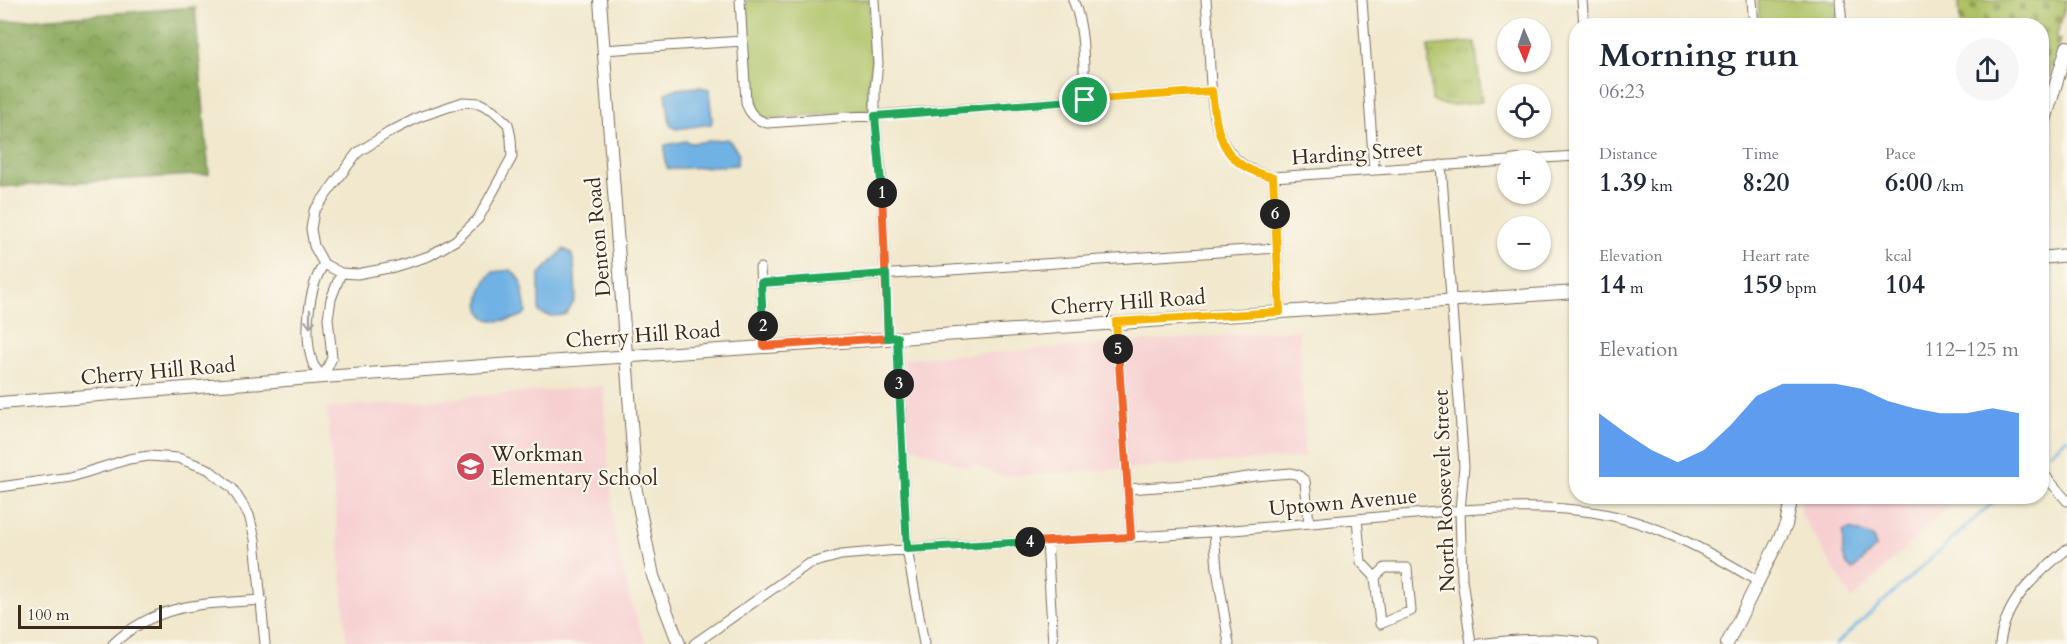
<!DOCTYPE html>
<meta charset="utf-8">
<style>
:root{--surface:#fff;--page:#f6f6f7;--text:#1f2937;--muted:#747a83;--accent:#1a73e8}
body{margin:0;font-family:Cardo,serif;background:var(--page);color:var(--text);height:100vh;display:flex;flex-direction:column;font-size:22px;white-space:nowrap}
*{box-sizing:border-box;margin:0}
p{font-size:20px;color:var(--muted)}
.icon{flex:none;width:33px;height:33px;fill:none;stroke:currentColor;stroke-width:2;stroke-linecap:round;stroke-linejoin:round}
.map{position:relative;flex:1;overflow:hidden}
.sheet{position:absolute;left:1569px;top:18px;width:480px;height:486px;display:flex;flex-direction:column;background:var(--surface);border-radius:24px;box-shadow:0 2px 4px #0004}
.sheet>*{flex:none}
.needle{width:39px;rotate:178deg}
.buttons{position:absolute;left:1497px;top:18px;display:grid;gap:12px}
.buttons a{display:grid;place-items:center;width:54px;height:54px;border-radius:50%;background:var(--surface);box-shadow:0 2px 4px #0004;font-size:30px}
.scale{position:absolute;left:18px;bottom:15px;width:144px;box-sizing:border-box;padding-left:6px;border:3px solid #3b2a1e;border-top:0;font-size:16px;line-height:21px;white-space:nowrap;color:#3b2a1e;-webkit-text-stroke:4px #fbf7ec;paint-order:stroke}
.pin{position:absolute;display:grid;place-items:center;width:51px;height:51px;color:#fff;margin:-26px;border:3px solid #fff;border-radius:50%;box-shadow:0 2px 6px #0007}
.km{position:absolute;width:30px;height:30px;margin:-15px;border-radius:50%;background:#222;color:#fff;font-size:16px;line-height:30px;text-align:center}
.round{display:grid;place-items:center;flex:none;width:63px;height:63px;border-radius:32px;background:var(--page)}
.headline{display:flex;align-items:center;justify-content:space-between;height:102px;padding:0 30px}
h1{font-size:33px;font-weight:600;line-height:45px}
.stats{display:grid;grid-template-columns:repeat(3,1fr);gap:9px;height:102px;padding:6px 30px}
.stats div{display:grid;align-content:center}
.stats b{font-size:26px;font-weight:600}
.stats small{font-size:16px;font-weight:400}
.stats p{font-size:16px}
.chart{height:168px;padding:12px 30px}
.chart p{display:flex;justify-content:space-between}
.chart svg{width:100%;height:108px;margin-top:6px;fill:var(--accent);opacity:.7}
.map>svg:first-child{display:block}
.built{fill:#f7cfd1}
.grass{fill:url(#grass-tufts);stroke:#747642;stroke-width:1.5}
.forest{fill:url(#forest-crowns);stroke:#626a3d;stroke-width:1.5}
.cemetery{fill:url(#cemetery-stones);stroke:#747642;stroke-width:1.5}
.green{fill:#aec367;stroke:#747642;stroke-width:1.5}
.water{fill:#6fb2e4;stroke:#556e81;stroke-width:1.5}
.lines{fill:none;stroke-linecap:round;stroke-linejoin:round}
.stream{stroke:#6fb2e4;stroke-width:3}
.street-casing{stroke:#7b6c5b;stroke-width:11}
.secondary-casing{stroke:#7b6c5b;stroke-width:14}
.street{stroke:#fff;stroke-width:9}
.secondary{stroke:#fff;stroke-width:12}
.oneway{stroke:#a79f9a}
.split-1-casing{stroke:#fff;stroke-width:12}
.split-2-casing{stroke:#fff;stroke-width:12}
.split-3-casing{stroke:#fff;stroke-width:12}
.split-4-casing{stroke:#fff;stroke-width:12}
.split-5-casing{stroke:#fff;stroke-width:12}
.split-6-casing{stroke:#fff;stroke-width:12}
.split-7-casing{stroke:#fff;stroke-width:12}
.split-1{stroke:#22a559;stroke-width:8}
.split-2{stroke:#f0652b;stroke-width:8}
.split-3{stroke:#22a559;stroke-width:8}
.split-4{stroke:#22a559;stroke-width:8}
.split-5{stroke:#f0652b;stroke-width:8}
.split-6{stroke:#f5b400;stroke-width:8}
.split-7{stroke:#f5b400;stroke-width:8}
.labels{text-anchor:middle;stroke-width:4.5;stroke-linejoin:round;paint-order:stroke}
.street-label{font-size:21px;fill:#3b2a1e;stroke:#fbf7ec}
.poi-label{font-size:21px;fill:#3b2a1e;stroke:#fbf7ec;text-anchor:start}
</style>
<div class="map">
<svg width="2067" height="644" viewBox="0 0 2067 644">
<defs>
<pattern id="grass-tufts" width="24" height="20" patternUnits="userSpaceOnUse" patternTransform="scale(1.5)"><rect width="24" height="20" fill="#aec367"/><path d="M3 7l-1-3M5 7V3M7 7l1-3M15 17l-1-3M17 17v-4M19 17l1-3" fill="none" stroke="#8f9f54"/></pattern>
<pattern id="forest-crowns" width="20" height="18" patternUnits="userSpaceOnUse" patternTransform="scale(1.5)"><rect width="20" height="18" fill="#8aa95c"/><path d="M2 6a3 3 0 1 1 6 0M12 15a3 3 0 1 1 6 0" fill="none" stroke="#728a4b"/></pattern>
<pattern id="cemetery-stones" width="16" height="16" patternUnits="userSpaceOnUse" patternTransform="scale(1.5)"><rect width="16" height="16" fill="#aec367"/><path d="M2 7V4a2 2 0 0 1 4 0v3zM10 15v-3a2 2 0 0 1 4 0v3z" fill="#8f9f54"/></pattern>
</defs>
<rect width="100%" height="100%" fill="#fbf7ec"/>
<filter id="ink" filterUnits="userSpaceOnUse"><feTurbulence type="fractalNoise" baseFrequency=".0167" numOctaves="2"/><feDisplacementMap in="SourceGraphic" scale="12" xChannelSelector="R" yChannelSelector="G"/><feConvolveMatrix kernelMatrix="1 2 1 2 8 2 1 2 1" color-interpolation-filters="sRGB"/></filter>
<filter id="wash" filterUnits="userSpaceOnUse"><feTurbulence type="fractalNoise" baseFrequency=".008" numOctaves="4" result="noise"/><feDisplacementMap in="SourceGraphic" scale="24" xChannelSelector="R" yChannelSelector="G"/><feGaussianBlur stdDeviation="1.35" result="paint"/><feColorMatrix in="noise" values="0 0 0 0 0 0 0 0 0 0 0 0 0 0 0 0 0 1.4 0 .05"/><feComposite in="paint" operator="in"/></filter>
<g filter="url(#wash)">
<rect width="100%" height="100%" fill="#f1e8cd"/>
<path class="built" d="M1299,330L1305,457L1010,476L998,475L973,464L971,469L909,445L904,359Z
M603,386L613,524L621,566L639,627L647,644H347L327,408Z
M1801,497H1958L1852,599L1801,514Z"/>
<path class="grass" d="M1475,42L1482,102C1467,103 1444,109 1432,100L1428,46Z"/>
<path class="forest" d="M195,7L209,174L0,187V22Z"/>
<path class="cemetery" d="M1959,0H2067L2056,38L2060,39L2042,99V26L1960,25Z"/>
<path class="green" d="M746,0H869L872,64L868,87L870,111L759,119L754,105Z
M1758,0H1835L1838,25H1760Z"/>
<path class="water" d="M699,87L709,89L712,120L711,124L676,129L670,125L666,93L675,89Z
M728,139L739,153L737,165L668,169L665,161V145L686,141L691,143Z
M564,249L571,253L574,263L576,294L574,302L566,314C556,317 548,317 539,312V275Z
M511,270L521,280L526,312C521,320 490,325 483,315C474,303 484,280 493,272Z
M1850,529L1873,537L1876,547L1853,570C1840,563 1843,545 1843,532Z"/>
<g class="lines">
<path class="stream" d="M2050,453L2067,438
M1836,644L2000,496"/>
</g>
</g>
<g filter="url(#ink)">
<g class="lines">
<defs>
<path id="street" d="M740,0L746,102C749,114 756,120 767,123L1212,91
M874,0L878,64L875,89V116L881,175L888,338
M1073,0C1086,30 1083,68 1085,100
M1206,0C1208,23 1209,46 1210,69C1213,119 1215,165 1273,177L1508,161
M1362,0L1374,169
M1582,0L1584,26
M1752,0L1754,26
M1840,0L1842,26
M603,50L743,41
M463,102L479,103L493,110L508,124L511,138L512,157L478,219L456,240L429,256L394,267L357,274L341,273L324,264L314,246L311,229L314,211L357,153L388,133L419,117Z
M1512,160L1576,156
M1441,165L1464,466L1460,510L1462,579L1471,644
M1273,177L1280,312
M324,264C308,287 304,335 312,361C313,367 319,372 323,377L332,358L328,318L331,299L341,273
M760,268L764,346
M761,283L1277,248
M1116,322L1131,537C1222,533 1312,522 1402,515C1461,510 1534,503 1592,512C1653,521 1707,550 1759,582
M897,337L907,549L924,644
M2042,472L2067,501
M0,487L71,477L129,459L149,456L178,458L208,469L232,488L249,515L255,539L265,644
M1128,489L1200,484L1255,476L1291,473L1298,475L1305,481L1309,523
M1357,519L1361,562L1375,577L1380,624L1411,611L1407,568H1385L1375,577
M1214,533L1217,569L1229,644
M1047,541L1053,644
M113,644C158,602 204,604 262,600
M694,644L808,564L841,555L933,547L1131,537
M1479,644C1517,639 1556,636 1594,644
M2000,644C2005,600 2035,576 2067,549"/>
<path id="secondary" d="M600,0L636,491L653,576L679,644
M2042,130L2067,47
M2042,258L2067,255
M0,403L323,377L1576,292
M1727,644L1786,525L1792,496"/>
</defs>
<use href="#street" class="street-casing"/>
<use href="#secondary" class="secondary-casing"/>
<use href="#street" class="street"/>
<use href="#secondary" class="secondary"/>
</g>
<defs><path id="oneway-shaft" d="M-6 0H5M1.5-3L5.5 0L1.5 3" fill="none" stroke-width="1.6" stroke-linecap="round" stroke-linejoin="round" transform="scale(1.5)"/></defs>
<use class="oneway" href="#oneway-shaft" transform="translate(310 319) rotate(90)"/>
</g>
<g class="lines" filter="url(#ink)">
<defs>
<path id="split-1" d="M882,193L875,116L1085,100"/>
<path id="split-2" d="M763,326L764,346L888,338L882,193"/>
<path id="split-3" d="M763,326L761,283L886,274L888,338L897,337L899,384"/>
<path id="split-4" d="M899,384L907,549L1030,542"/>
<path id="split-5" d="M1030,542L1131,537L1118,349"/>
<path id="split-6" d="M1118,349L1116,322L1280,312L1275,214"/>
<path id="split-7" d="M1085,100L1212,91C1217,136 1222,167 1273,177L1275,214"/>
</defs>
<use href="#split-1" class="split-1-casing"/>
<use href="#split-2" class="split-2-casing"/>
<use href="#split-3" class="split-3-casing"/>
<use href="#split-4" class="split-4-casing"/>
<use href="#split-5" class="split-5-casing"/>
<use href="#split-6" class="split-6-casing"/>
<use href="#split-7" class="split-7-casing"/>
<use href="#split-1" class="split-1"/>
<use href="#split-2" class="split-2"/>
<use href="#split-3" class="split-3"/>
<use href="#split-4" class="split-4"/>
<use href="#split-5" class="split-5"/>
<use href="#split-6" class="split-6"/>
<use href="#split-7" class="split-7"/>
</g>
<defs>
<symbol id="school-disc" viewBox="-11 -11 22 22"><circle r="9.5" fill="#d1495b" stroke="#fbf7ec"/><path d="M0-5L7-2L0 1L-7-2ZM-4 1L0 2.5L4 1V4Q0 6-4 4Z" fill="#fff"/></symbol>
</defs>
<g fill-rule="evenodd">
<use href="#school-disc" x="454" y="450" width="33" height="33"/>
</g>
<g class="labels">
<g class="street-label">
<text transform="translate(1357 153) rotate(-4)" y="7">Harding Street</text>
<text transform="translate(598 237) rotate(-95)" y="7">Denton Road</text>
<text transform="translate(1128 302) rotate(-4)" y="7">Cherry Hill Road</text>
<text transform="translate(643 335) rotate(-4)" y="7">Cherry Hill Road</text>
<text transform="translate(158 371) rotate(-5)" y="7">Cherry Hill Road</text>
<text transform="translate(1444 491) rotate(-92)" y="7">North Roosevelt Street</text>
<text transform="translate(1343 502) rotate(-5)" y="7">Uptown Avenue</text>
</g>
<g class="poi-label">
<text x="491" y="461">Workman<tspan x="491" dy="24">Elementary School</tspan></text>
</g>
</g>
</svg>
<div class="buttons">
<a><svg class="needle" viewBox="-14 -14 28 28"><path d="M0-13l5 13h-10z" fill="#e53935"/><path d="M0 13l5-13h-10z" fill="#747a83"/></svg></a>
<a><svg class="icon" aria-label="locate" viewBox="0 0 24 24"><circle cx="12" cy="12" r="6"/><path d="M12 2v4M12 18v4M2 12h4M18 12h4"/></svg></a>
<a>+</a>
<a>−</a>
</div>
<div class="scale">100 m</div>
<div class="pin" style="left:1085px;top:100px;background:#1e9e55"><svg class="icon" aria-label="arrive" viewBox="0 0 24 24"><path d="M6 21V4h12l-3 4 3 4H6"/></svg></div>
<b class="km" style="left:882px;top:193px">1</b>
<b class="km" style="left:763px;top:326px">2</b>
<b class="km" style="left:899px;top:384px">3</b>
<b class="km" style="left:1030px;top:542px">4</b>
<b class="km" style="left:1118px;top:349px">5</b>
<b class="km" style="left:1275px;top:214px">6</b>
<section class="sheet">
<div class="headline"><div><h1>Morning run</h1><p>06:23</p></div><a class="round"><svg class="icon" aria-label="share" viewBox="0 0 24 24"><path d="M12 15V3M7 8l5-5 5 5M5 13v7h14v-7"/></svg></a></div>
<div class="stats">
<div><p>Distance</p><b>1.39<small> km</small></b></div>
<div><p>Time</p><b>8:20</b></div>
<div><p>Pace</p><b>6:00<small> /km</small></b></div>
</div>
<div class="stats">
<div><p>Elevation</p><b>14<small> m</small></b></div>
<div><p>Heart rate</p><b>159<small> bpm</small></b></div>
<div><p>kcal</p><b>104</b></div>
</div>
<div class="chart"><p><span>Elevation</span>112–125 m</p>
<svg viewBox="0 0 160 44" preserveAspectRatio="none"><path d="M0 44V18L10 26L20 33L30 38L40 33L50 23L60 11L70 6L80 6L90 6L100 8L110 13L120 16L130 18L140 18L150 16L160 18V44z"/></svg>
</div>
</section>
</div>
